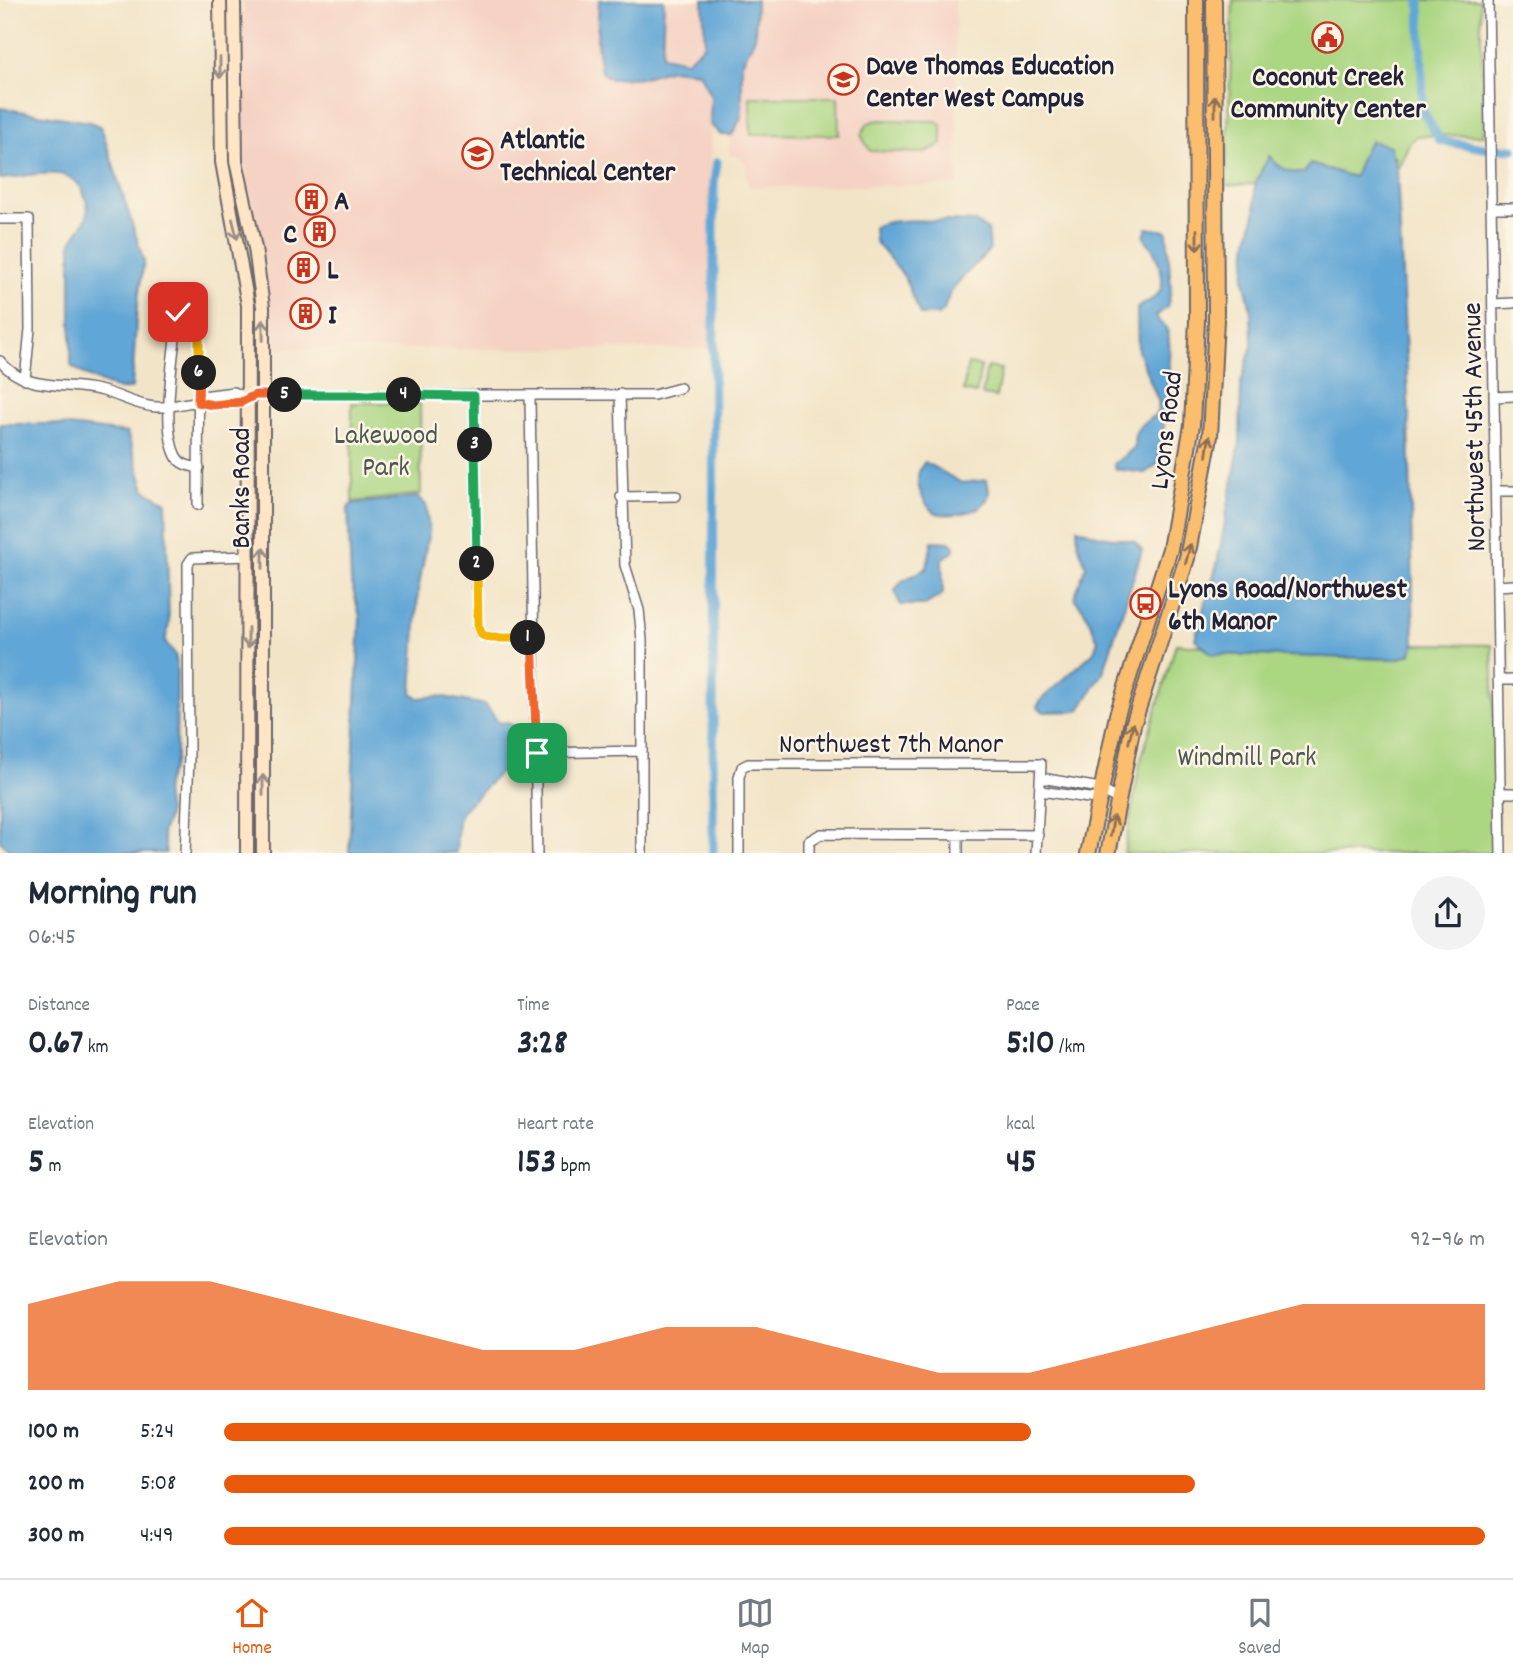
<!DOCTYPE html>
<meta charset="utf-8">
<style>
:root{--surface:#fff;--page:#f2f2f3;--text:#1f2937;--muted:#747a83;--line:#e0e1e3;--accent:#ea580c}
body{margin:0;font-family:Dekko,sans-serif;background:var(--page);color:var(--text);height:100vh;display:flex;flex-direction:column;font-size:26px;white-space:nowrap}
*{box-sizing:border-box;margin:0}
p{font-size:23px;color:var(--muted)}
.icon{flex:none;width:38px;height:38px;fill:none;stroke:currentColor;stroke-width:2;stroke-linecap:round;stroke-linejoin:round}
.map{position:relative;height:853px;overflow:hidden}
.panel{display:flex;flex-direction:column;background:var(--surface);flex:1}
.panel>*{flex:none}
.pin{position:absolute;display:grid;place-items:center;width:60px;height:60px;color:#fff;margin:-30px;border-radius:14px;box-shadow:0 4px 10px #0006}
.km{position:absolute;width:35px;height:35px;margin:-18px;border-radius:50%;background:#222;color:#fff;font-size:19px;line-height:35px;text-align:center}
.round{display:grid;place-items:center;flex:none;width:74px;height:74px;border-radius:37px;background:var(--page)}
.headline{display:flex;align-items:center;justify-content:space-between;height:119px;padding:0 28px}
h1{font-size:38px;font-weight:700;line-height:52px}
.stats{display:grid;grid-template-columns:repeat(3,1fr);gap:10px;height:119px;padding:7px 28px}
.stats div{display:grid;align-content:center}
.stats b{font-size:35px;font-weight:700}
.stats small{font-size:19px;font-weight:400}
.stats p{font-size:19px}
.chart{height:196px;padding:14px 28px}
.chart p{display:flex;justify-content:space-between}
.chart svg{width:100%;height:126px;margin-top:7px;fill:var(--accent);opacity:.7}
ul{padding:0 28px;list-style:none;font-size:23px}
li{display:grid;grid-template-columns:112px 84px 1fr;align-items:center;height:52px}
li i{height:18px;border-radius:9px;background:var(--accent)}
.tabs{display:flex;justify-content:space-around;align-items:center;height:98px;border-top:2px solid var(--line);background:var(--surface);font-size:19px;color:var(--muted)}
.tabs a{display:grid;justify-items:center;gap:4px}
.tabs .selected{color:var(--accent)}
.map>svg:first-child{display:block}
.built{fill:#f5d2c3}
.green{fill:#abd682;stroke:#667c5e;stroke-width:2}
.water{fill:#60a6d6;stroke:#416488;stroke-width:2}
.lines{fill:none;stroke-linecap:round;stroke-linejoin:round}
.canal{stroke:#60a6d6;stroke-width:9}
.street-casing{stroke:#6b666c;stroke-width:12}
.secondary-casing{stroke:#6b666c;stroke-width:16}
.primary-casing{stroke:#6b666c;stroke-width:18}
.street{stroke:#fff;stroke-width:9}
.secondary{stroke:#fde5c5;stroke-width:12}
.primary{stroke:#fbbe6e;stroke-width:14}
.oneway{stroke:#9a8d87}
.oneway2{stroke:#8e7054}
.split-1-casing{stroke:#fff;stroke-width:14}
.split-2-casing{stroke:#fff;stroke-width:14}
.split-3-casing{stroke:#fff;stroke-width:14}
.split-4-casing{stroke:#fff;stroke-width:14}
.split-5-casing{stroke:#fff;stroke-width:14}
.split-6-casing{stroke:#fff;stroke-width:14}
.split-7-casing{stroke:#fff;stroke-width:14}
.split-1{stroke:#f0652b;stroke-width:9}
.split-2{stroke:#f5b400;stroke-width:9}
.split-3{stroke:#22a559;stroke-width:9}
.split-4{stroke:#22a559;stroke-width:9}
.split-5{stroke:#22a559;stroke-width:9}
.split-6{stroke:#f0652b;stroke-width:9}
.split-7{stroke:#f5b400;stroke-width:9}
.labels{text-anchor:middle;stroke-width:5;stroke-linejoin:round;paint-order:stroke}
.poi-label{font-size:28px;font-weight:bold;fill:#22223b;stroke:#fcf5e5;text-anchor:start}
.street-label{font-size:28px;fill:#22223b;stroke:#fcf5e5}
.park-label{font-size:28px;fill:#4b5850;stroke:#fcf5e5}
</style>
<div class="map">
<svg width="1513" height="854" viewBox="0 0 1513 854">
<rect width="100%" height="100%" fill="#fcf5e5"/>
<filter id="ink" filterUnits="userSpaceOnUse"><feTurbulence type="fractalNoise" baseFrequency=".0143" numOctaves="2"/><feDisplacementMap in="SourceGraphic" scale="14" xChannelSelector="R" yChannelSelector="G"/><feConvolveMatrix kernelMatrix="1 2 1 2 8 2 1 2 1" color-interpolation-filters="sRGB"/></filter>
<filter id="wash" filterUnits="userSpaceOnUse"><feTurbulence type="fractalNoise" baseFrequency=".00686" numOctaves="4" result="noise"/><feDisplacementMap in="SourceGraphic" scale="28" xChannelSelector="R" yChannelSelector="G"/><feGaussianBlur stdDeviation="1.57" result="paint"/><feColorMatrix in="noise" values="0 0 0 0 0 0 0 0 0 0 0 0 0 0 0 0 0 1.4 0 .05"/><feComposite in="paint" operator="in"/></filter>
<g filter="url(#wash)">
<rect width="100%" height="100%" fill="#f2e4c7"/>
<path class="built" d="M712,0L709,349H269L265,262L246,176L242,132L243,1Z
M730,0H955L958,185L748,187L746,164L739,157L729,155Z"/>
<path class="green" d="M1233,0H1480L1484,135L1417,136L1410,142L1397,170L1395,157H1360L1359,170L1354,177L1310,164L1304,174C1289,174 1280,165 1264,165L1255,184L1226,186Z
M750,97H838L839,135L751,134Z
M878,120L937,121L942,126V144L924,153L870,151L861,135L868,123Z
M968,364L981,366L976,394L963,391Z
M987,367L1001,369L996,397L982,395Z
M352,403H420L421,494L352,502Z
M1176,644L1201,646L1213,654L1397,659L1411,654L1414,644L1492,645L1498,853L1124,854L1140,763Z"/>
<path class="water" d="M599,0H664L662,56L687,61L705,44L703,0H756L755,37L742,63V116L732,135H721L710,124L711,97L699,72L671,69L644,77L611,79L601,72L597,43Z
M0,108L90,122L101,127L144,261L137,307L132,388C115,394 85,375 71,366V244C75,234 84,225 87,216C89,208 87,202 84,194C72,161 26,177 0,179Z
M1371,141L1390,146L1397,170L1409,418L1414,644L1411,654L1397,659L1212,654L1195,639L1217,564L1240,442L1241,383L1252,345L1251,310L1244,279L1248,240L1255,214V184L1269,156C1278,167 1289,174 1304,173L1310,164L1354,177L1365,148Z
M975,222L988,230L990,249C975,267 947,287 944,311L937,315H920L904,276L875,241L874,227C890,216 953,222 975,222Z
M1147,228L1167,231L1171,291L1167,307L1156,316C1158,323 1164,323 1166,328C1176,347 1162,441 1158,464L1145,473L1116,469L1114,464L1135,447C1131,427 1145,424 1157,413L1159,403L1138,351L1137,308C1145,303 1156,299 1160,291C1167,276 1154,248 1144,237Z
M0,424H51L127,433L145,490L166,502L169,624L165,642L175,654L177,664L176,758C174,769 168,776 166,785C162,804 175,811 162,831L166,853H11L0,841Z
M925,462L962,483L986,480C1001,512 953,519 933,512C920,498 911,477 925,462Z
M418,497L426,505L429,531L418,591L412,694L419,698L438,696L486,705L499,723L506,722L514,726L518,754L462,811L458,821L456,853H349L360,617L351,581L348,508L352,504Z
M1077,528L1100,536L1134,541L1142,550L1103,673L1079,711L1044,712L1037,707L1042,699L1094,652L1098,640L1084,610L1074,598L1086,566L1078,544Z
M932,541L949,542L954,546L953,552L942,559L943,594L925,605H900L895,590L902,581L927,568Z"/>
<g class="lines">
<path class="canal" d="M1420,0L1423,111L1440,141L1491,149H1513
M713,854L714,182L717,162"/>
</g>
</g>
<g filter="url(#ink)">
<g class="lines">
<defs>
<path id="street" d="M1488,0L1501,854
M1491,208H1513
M0,219H29L30,329L25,380
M1493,304L1513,303
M0,361C25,392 64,382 99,390C118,394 136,406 156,407C170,408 184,402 198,402C223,403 232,404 255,395H654L680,388
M620,394L625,565L639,610L642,640V854
M474,396L478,625L482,635L491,638H532
M530,396L537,854
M1494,397L1513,396
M198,402L202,396L234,392L247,398
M1496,491H1513
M621,497L676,496
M198,505L199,310L195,307H183L178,312C175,349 160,425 176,456C180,465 190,466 199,468
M1497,586L1513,585
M1498,680H1513
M537,753L642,751
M1041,778L1100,788L1116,799
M1041,791L1102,800
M1500,793H1513
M185,854L189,758L188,564L192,558L248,556
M739,854V777L742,767L748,764H1041L1036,854
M809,854V841L821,834L1038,835
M958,854V834"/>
<path id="secondary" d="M220,0L222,162L248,305L247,854
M234,0L236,161L255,248L263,307V854"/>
<path id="primary" d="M1088,854L1117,715L1170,549L1192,425L1197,320L1196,0
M1108,854L1133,725L1187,558L1210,436L1216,320L1214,0"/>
</defs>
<use href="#street" class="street-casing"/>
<use href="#secondary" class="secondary-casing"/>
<use href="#primary" class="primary-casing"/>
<use href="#street" class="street"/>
<use href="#secondary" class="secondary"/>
<use href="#primary" class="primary"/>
</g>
<defs><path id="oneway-shaft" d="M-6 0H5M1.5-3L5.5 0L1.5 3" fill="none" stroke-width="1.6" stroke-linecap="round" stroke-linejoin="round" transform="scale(1.75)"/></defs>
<g class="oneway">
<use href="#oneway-shaft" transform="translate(220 68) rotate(90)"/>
<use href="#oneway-shaft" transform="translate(235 229) rotate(76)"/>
<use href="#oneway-shaft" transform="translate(263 330) rotate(-91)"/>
<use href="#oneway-shaft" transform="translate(263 558) rotate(-90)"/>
<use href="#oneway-shaft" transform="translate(248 638) rotate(90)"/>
<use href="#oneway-shaft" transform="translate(263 785) rotate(-90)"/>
</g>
<g class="oneway2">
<use href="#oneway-shaft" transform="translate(1215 106) rotate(-90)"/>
<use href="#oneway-shaft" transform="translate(1197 240) rotate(90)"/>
<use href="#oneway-shaft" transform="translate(1208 446) rotate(-82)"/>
<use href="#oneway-shaft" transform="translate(1188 554) rotate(-76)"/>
<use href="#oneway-shaft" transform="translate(1131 733) rotate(-77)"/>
<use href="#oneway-shaft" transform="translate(1112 826) rotate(-81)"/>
</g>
</g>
<g class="lines" filter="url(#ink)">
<defs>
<path id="split-1" d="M528,638H532L537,753"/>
<path id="split-2" d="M477,564L478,625L482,635L491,638H528"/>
<path id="split-3" d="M475,445L477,564"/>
<path id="split-4" d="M404,395L474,396L475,445"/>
<path id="split-5" d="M285,395H404"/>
<path id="split-6" d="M199,373L198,402L213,405L241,402L255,395H285"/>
<path id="split-7" d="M178,312L183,307H195L199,310V373"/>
</defs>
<use href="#split-1" class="split-1-casing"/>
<use href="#split-2" class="split-2-casing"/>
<use href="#split-3" class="split-3-casing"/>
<use href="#split-4" class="split-4-casing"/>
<use href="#split-5" class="split-5-casing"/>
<use href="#split-6" class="split-6-casing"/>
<use href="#split-7" class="split-7-casing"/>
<use href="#split-1" class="split-1"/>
<use href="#split-2" class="split-2"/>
<use href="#split-3" class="split-3"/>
<use href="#split-4" class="split-4"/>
<use href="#split-5" class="split-5"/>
<use href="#split-6" class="split-6"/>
<use href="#split-7" class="split-7"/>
</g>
<defs>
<symbol id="civic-ring" viewBox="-11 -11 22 22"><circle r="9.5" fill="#fcf5e5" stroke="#c8321e" stroke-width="1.5"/><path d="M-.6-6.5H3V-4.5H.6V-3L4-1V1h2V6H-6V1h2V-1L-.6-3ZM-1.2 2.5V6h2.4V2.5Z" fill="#c8321e"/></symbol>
<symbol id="school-ring" viewBox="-11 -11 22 22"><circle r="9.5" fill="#fcf5e5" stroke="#c8321e" stroke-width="1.5"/><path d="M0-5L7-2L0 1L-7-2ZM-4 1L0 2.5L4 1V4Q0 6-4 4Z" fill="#c8321e"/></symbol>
<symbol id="building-ring" viewBox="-11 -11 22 22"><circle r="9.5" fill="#fcf5e5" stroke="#c8321e" stroke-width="1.5"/><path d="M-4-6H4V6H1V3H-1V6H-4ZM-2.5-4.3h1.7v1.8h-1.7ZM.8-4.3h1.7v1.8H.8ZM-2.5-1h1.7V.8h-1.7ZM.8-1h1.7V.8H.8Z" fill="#c8321e"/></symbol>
<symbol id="bus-ring" viewBox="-11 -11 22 22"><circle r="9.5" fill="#fcf5e5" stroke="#c8321e" stroke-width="1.5"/><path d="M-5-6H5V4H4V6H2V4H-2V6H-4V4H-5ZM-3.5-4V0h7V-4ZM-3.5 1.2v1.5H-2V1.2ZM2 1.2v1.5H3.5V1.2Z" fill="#c8321e"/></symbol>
</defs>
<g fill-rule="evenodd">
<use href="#civic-ring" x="1310" y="20" width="35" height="35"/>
<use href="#school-ring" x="826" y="62" width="35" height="35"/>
<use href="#school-ring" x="460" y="136" width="35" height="35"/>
<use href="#building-ring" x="294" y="182" width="35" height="35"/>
<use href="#building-ring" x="302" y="214" width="35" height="35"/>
<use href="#building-ring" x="286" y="250" width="35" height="35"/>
<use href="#building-ring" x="288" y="296" width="35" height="35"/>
<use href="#bus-ring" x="1128" y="586" width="35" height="35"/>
</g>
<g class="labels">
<g class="poi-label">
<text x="866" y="74">Dave Thomas Education<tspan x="866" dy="32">Center West Campus</tspan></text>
<text x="1328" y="85" text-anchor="middle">Coconut Creek<tspan x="1328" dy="32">Community Center</tspan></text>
<text x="500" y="148">Atlantic<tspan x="500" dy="32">Technical Center</tspan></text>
<text x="334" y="209">A</text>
<text x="297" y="242" text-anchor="end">C</text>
<text x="327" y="278">L</text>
<text x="328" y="323">I</text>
<text x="1168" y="597">Lyons Road/Northwest<tspan x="1168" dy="32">6th Manor</tspan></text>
</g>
<g class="street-label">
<text transform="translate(1472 427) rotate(-91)" y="10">Northwest 45th Avenue</text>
<text transform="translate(1164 430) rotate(-83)" y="10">Lyons Road</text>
<text transform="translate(239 488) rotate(-90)" y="10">Banks Road</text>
<text x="891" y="752">Northwest 7th Manor</text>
</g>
<g class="park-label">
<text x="386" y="443">Lakewood<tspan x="386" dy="32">Park</tspan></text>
<text x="1247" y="765">Windmill Park</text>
</g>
</g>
</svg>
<div class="pin" style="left:537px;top:753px;background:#1e9e55"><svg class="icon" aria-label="arrive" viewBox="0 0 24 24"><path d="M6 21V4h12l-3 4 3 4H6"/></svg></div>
<div class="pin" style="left:178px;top:312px;background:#d93025"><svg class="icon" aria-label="check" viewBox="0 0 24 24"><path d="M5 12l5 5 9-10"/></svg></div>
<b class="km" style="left:528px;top:638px">1</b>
<b class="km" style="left:477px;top:564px">2</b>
<b class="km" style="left:475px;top:445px">3</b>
<b class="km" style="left:404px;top:395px">4</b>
<b class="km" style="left:285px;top:395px">5</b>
<b class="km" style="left:199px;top:373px">6</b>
</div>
<section class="panel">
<div class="headline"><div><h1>Morning run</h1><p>06:45</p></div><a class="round"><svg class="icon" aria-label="share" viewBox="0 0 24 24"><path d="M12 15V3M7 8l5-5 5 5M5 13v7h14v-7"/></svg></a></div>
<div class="stats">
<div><p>Distance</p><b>0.67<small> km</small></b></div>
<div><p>Time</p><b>3:28</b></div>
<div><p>Pace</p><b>5:10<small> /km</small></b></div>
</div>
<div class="stats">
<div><p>Elevation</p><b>5<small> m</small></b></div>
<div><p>Heart rate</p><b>153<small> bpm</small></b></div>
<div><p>kcal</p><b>45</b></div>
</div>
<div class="chart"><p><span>Elevation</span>92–96 m</p>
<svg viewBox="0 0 160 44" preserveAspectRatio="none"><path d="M0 44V14L10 6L20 6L30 14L40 22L50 30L60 30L70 22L80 22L90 30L100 38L110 38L120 30L130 22L140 14L150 14L160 14V44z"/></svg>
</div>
<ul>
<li><b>100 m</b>5:24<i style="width:64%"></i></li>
<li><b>200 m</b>5:08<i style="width:77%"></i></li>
<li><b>300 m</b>4:49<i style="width:100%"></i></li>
</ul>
</section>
<nav class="tabs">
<a class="selected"><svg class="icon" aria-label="home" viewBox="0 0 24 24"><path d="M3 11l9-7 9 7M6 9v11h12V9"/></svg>Home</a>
<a><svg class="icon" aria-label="map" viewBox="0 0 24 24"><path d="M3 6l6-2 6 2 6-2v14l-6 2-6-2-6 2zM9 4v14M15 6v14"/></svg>Map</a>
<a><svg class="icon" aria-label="saved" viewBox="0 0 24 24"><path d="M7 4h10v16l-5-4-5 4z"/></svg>Saved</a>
</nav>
